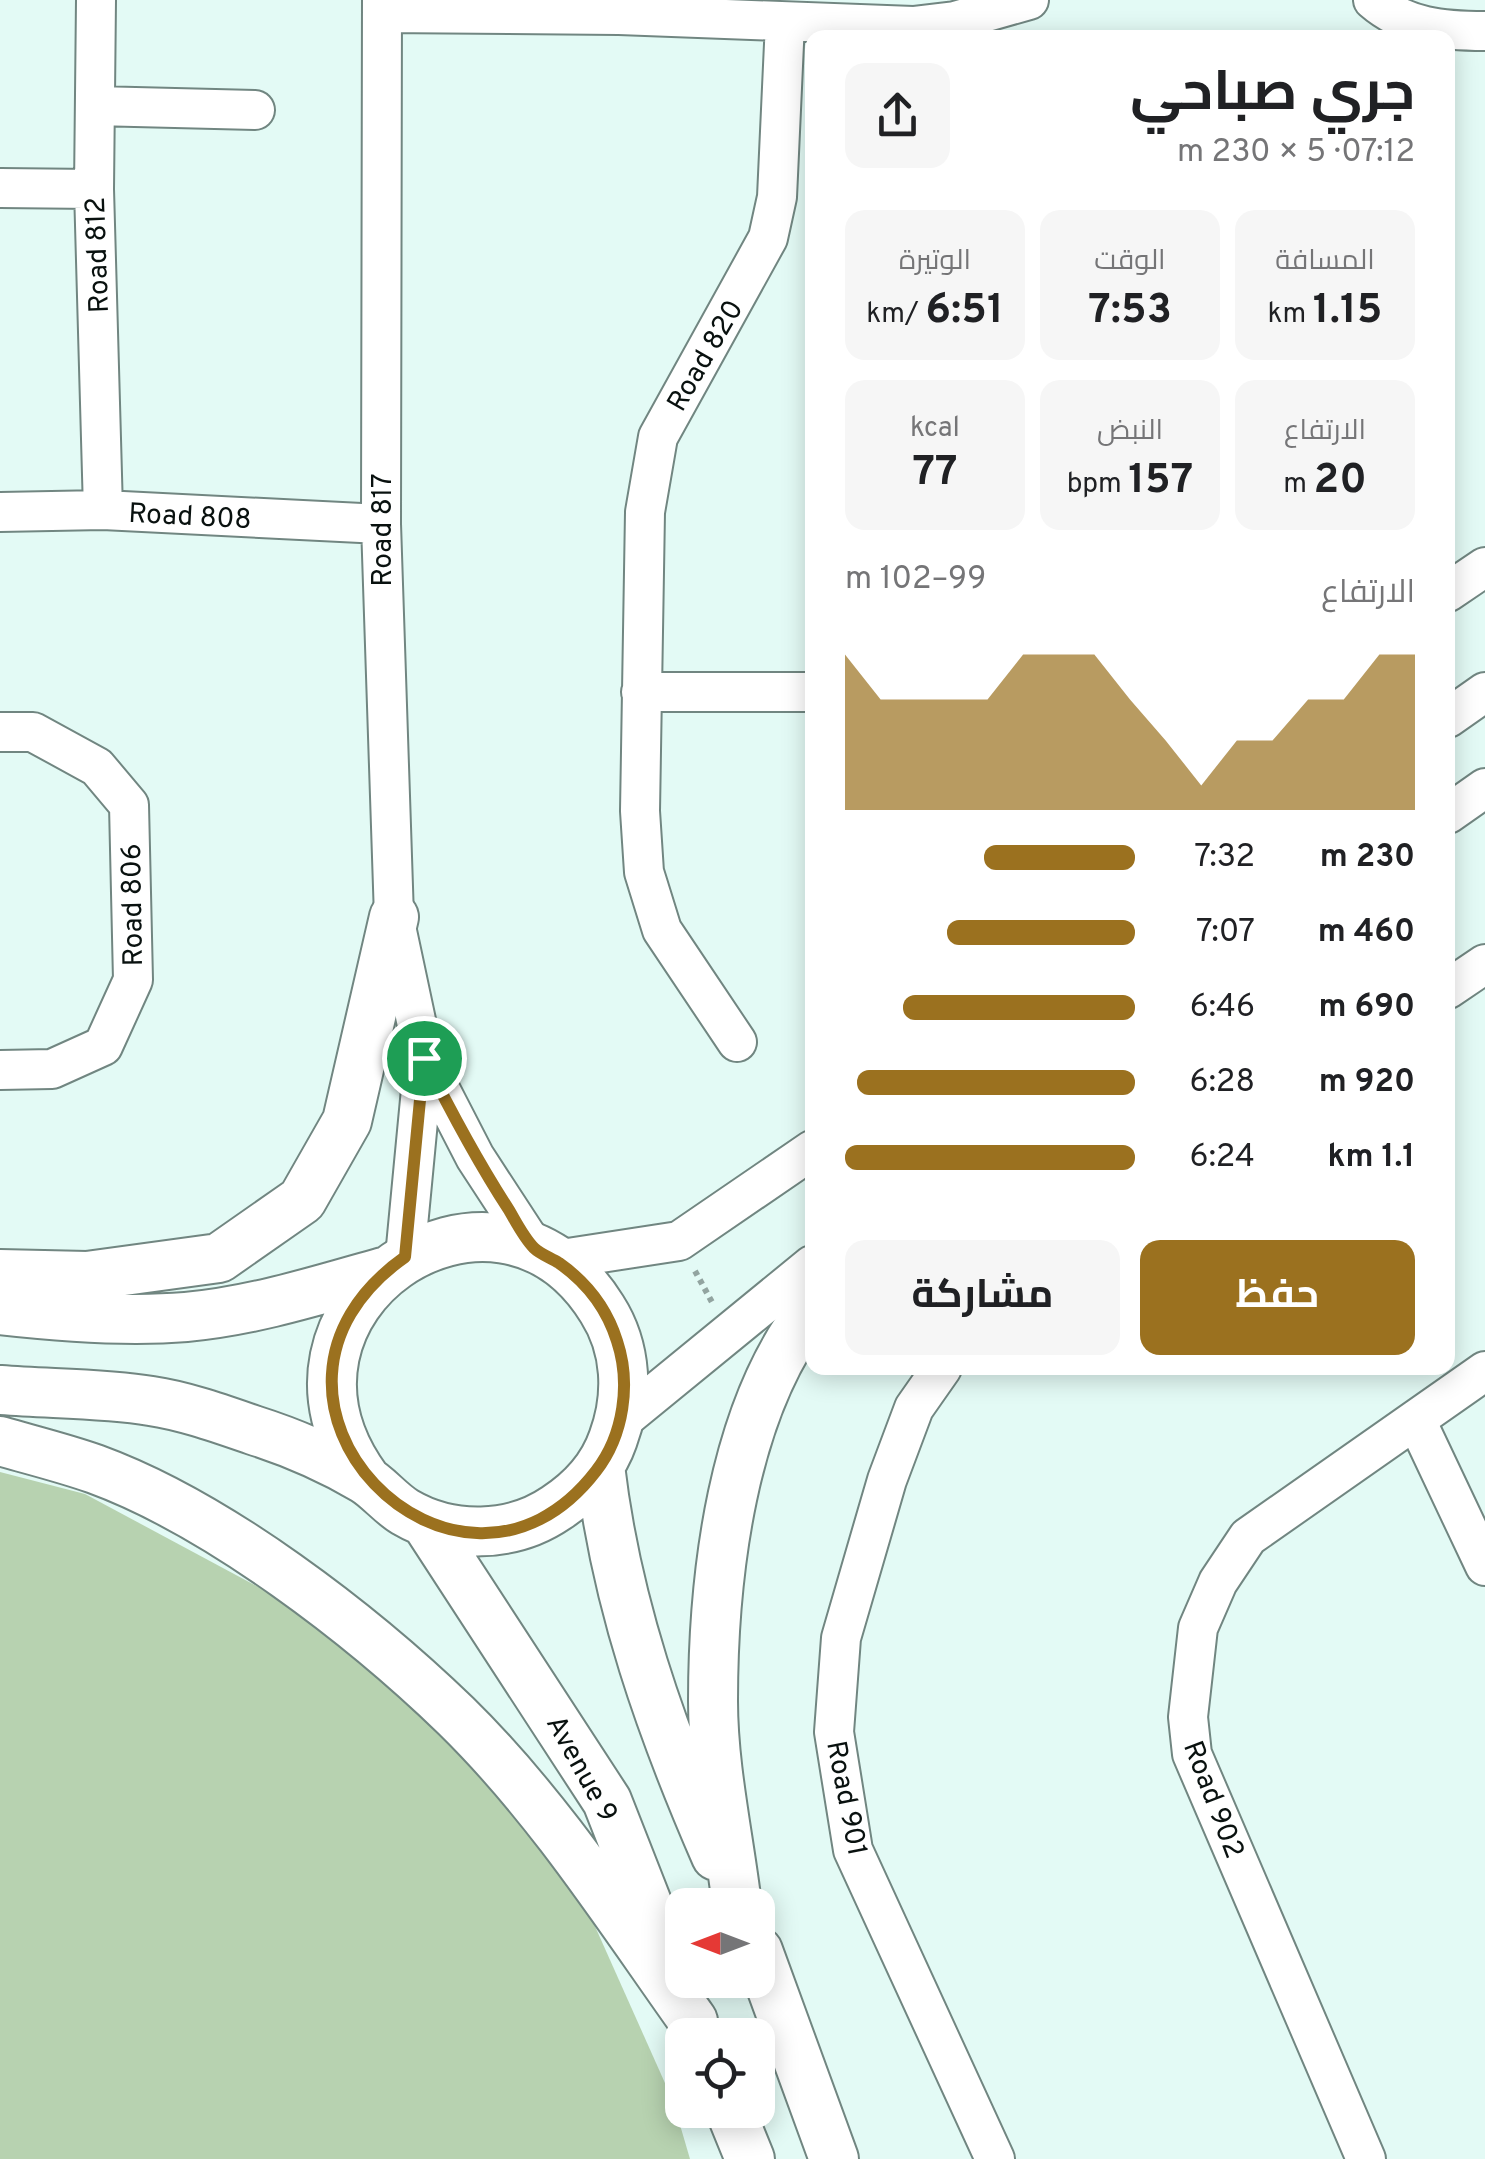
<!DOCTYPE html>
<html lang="ar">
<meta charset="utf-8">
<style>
:root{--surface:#fff;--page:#f6f6f6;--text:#202124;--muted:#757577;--accent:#9b711f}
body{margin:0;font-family:Overpass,Cairo,sans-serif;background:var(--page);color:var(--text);direction:rtl;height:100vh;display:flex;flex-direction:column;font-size:38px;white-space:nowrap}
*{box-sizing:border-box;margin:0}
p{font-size:32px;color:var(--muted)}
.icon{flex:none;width:55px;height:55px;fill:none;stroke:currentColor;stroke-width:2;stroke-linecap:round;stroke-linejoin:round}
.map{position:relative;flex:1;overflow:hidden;direction:ltr}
.details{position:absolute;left:805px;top:30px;width:650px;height:1345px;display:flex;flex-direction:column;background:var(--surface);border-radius:20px;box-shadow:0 5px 25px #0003;direction:rtl}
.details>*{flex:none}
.needle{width:65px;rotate:270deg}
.controls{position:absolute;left:665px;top:1888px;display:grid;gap:20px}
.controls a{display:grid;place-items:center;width:110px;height:110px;border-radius:20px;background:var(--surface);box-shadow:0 5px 25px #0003;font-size:50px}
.pin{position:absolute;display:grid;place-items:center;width:85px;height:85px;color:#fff;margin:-42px;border:5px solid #fff;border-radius:50%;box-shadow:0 2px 10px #0007}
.round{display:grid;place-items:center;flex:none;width:105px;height:105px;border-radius:20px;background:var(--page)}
.head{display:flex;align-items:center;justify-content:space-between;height:170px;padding:0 40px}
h1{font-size:55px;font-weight:700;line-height:75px}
.metrics{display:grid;grid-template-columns:repeat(3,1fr);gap:15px;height:170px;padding:10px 40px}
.metrics div{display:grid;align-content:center;border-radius:20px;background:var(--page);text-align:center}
.metrics b{font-size:42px;font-weight:700}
.metrics small{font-size:28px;font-weight:400}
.metrics p{font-size:28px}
.chart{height:280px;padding:20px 40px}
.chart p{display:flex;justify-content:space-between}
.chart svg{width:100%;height:180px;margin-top:10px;fill:var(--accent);opacity:.7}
.action{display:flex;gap:20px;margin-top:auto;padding:20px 40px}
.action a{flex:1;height:115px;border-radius:20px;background:var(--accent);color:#fff;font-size:40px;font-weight:700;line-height:115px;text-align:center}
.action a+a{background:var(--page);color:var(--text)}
ul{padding:0 40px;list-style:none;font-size:32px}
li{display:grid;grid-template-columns:160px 120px 1fr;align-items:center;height:75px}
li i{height:25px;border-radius:12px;background:var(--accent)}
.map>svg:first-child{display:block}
.green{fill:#b7d2b0}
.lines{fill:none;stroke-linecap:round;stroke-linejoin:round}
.minor-casing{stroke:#718681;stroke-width:42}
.major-casing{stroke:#718681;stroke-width:52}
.path{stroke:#92a4a0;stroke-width:6;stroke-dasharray:5 5;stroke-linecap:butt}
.minor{stroke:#fff;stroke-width:38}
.major{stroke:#fff;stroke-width:48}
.route-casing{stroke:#fff;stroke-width:20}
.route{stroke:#9b711f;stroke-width:12}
.labels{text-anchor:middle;stroke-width:8;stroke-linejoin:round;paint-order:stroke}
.street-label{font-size:28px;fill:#09110f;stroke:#fff}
</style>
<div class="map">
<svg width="1485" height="2159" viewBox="0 0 1485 2159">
<rect width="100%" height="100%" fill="#e3faf5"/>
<path class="green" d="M0,1472L85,1494L279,1598L466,1744L577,1886L673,2101L690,2159H0Z"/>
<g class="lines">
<defs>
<path id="minor" d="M96,0L94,189L103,510
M382,0L381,524L394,917L424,1058L475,1157L535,1249
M1373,0C1405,28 1444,31 1485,31
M382,13L619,15L913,26L955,21L1029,0
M95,106L255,110
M0,188L94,189
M0,512L103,510L381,524
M1448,592L1485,567
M641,692H812
M1448,718L1485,692
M0,732H33L97,767L129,805L133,980L103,1046L52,1069L0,1070
M1448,814L1485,788
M1448,989L1485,964
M737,1042L662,930L644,872L640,811L645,512L658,437L768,238L777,197L785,22
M405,1257L424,1058
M555,1260L679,1241L812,1150
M942,1368L914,1408L887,1480L841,1638L834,1732L853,1850L995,2159
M1416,1420L1485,1566
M620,1422L812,1265
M1366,2159L1192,1754L1188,1717L1198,1628L1218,1582L1248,1537L1485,1371"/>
<path id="major" d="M0,1274L87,1276L219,1258L302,1200L347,1121L394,917
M0,1310C61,1317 125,1322 186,1317C253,1311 319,1290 383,1272
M0,1390C50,1394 102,1393 151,1401C185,1406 221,1419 253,1430C291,1442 330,1459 364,1479C379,1488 390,1503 405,1512C451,1539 512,1538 556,1508C582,1491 603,1468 613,1439C629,1396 627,1348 602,1309C495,1136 239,1308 367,1481
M0,1441C31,1450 64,1458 95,1469C218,1514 362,1625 456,1716C548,1806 619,1917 693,2021
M600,1466C616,1603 661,1730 716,1856
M426,1523L607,1801L667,1954
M737,1905C729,1838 713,1768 713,1701C713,1576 732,1410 812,1309
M758,1951L834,2159
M730,2110L750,2159"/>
</defs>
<use href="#minor" class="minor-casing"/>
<use href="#major" class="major-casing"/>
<path class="path" d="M695,1271L713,1304"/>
<use href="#minor" class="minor"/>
<use href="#major" class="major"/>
</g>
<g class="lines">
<defs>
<path id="route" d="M424,1058C450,1110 477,1161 509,1210C516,1222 524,1238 534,1248C540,1254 551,1258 559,1263C586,1282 607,1309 617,1341C631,1383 624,1435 596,1471C458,1651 207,1397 405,1257Z"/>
</defs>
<use href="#route" class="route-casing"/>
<use href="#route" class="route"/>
</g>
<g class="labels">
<g class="street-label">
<text transform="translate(96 255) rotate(-92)" y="10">Road 812</text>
<text transform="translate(704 355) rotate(-60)" y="10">Road 820</text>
<text transform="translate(190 515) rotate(3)" y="10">Road 808</text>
<text transform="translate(381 530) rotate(-90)" y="10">Road 817</text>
<text transform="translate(131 905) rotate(-91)" y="10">Road 806</text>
<text transform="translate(583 1768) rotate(61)" y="10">Avenue 9</text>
<text transform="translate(848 1798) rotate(79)" y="10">Road 901</text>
<text transform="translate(1215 1799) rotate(69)" y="10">Road 902</text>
</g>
</g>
</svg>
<div class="controls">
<a><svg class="needle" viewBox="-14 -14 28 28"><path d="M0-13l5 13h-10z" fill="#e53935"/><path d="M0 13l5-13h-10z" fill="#757577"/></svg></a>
<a><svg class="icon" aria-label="locate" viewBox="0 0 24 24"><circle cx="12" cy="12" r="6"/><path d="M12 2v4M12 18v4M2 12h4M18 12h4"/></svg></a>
</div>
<div class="pin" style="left:424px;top:1058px;background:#1e9e55"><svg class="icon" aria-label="arrive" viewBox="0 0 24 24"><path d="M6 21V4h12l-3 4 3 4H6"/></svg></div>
<section class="details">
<div class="head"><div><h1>جري صباحي</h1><p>07:12 · 5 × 230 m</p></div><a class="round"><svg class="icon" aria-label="share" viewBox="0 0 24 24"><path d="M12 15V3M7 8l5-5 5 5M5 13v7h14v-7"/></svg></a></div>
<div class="metrics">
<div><p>المسافة</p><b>1.15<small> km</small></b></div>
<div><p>الوقت</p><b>7:53</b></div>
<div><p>الوتيرة</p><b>6:51<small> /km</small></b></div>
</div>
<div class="metrics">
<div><p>الارتفاع</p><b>20<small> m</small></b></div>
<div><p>النبض</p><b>157<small> bpm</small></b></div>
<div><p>kcal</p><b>77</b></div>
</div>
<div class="chart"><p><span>الارتفاع</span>99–102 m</p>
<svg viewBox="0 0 160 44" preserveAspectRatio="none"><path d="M0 44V6L10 17L20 17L30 17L40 17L50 6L60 6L70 6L80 17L90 27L100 38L110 27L120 27L130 17L140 17L150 6L160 6V44z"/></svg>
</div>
<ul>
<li><b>230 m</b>7:32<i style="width:52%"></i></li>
<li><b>460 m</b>7:07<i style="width:65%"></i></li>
<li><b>690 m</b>6:46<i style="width:80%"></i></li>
<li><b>920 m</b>6:28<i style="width:96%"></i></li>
<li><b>1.1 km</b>6:24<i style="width:100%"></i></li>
</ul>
<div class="action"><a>حفظ</a><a>مشاركة</a></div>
</section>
</div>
